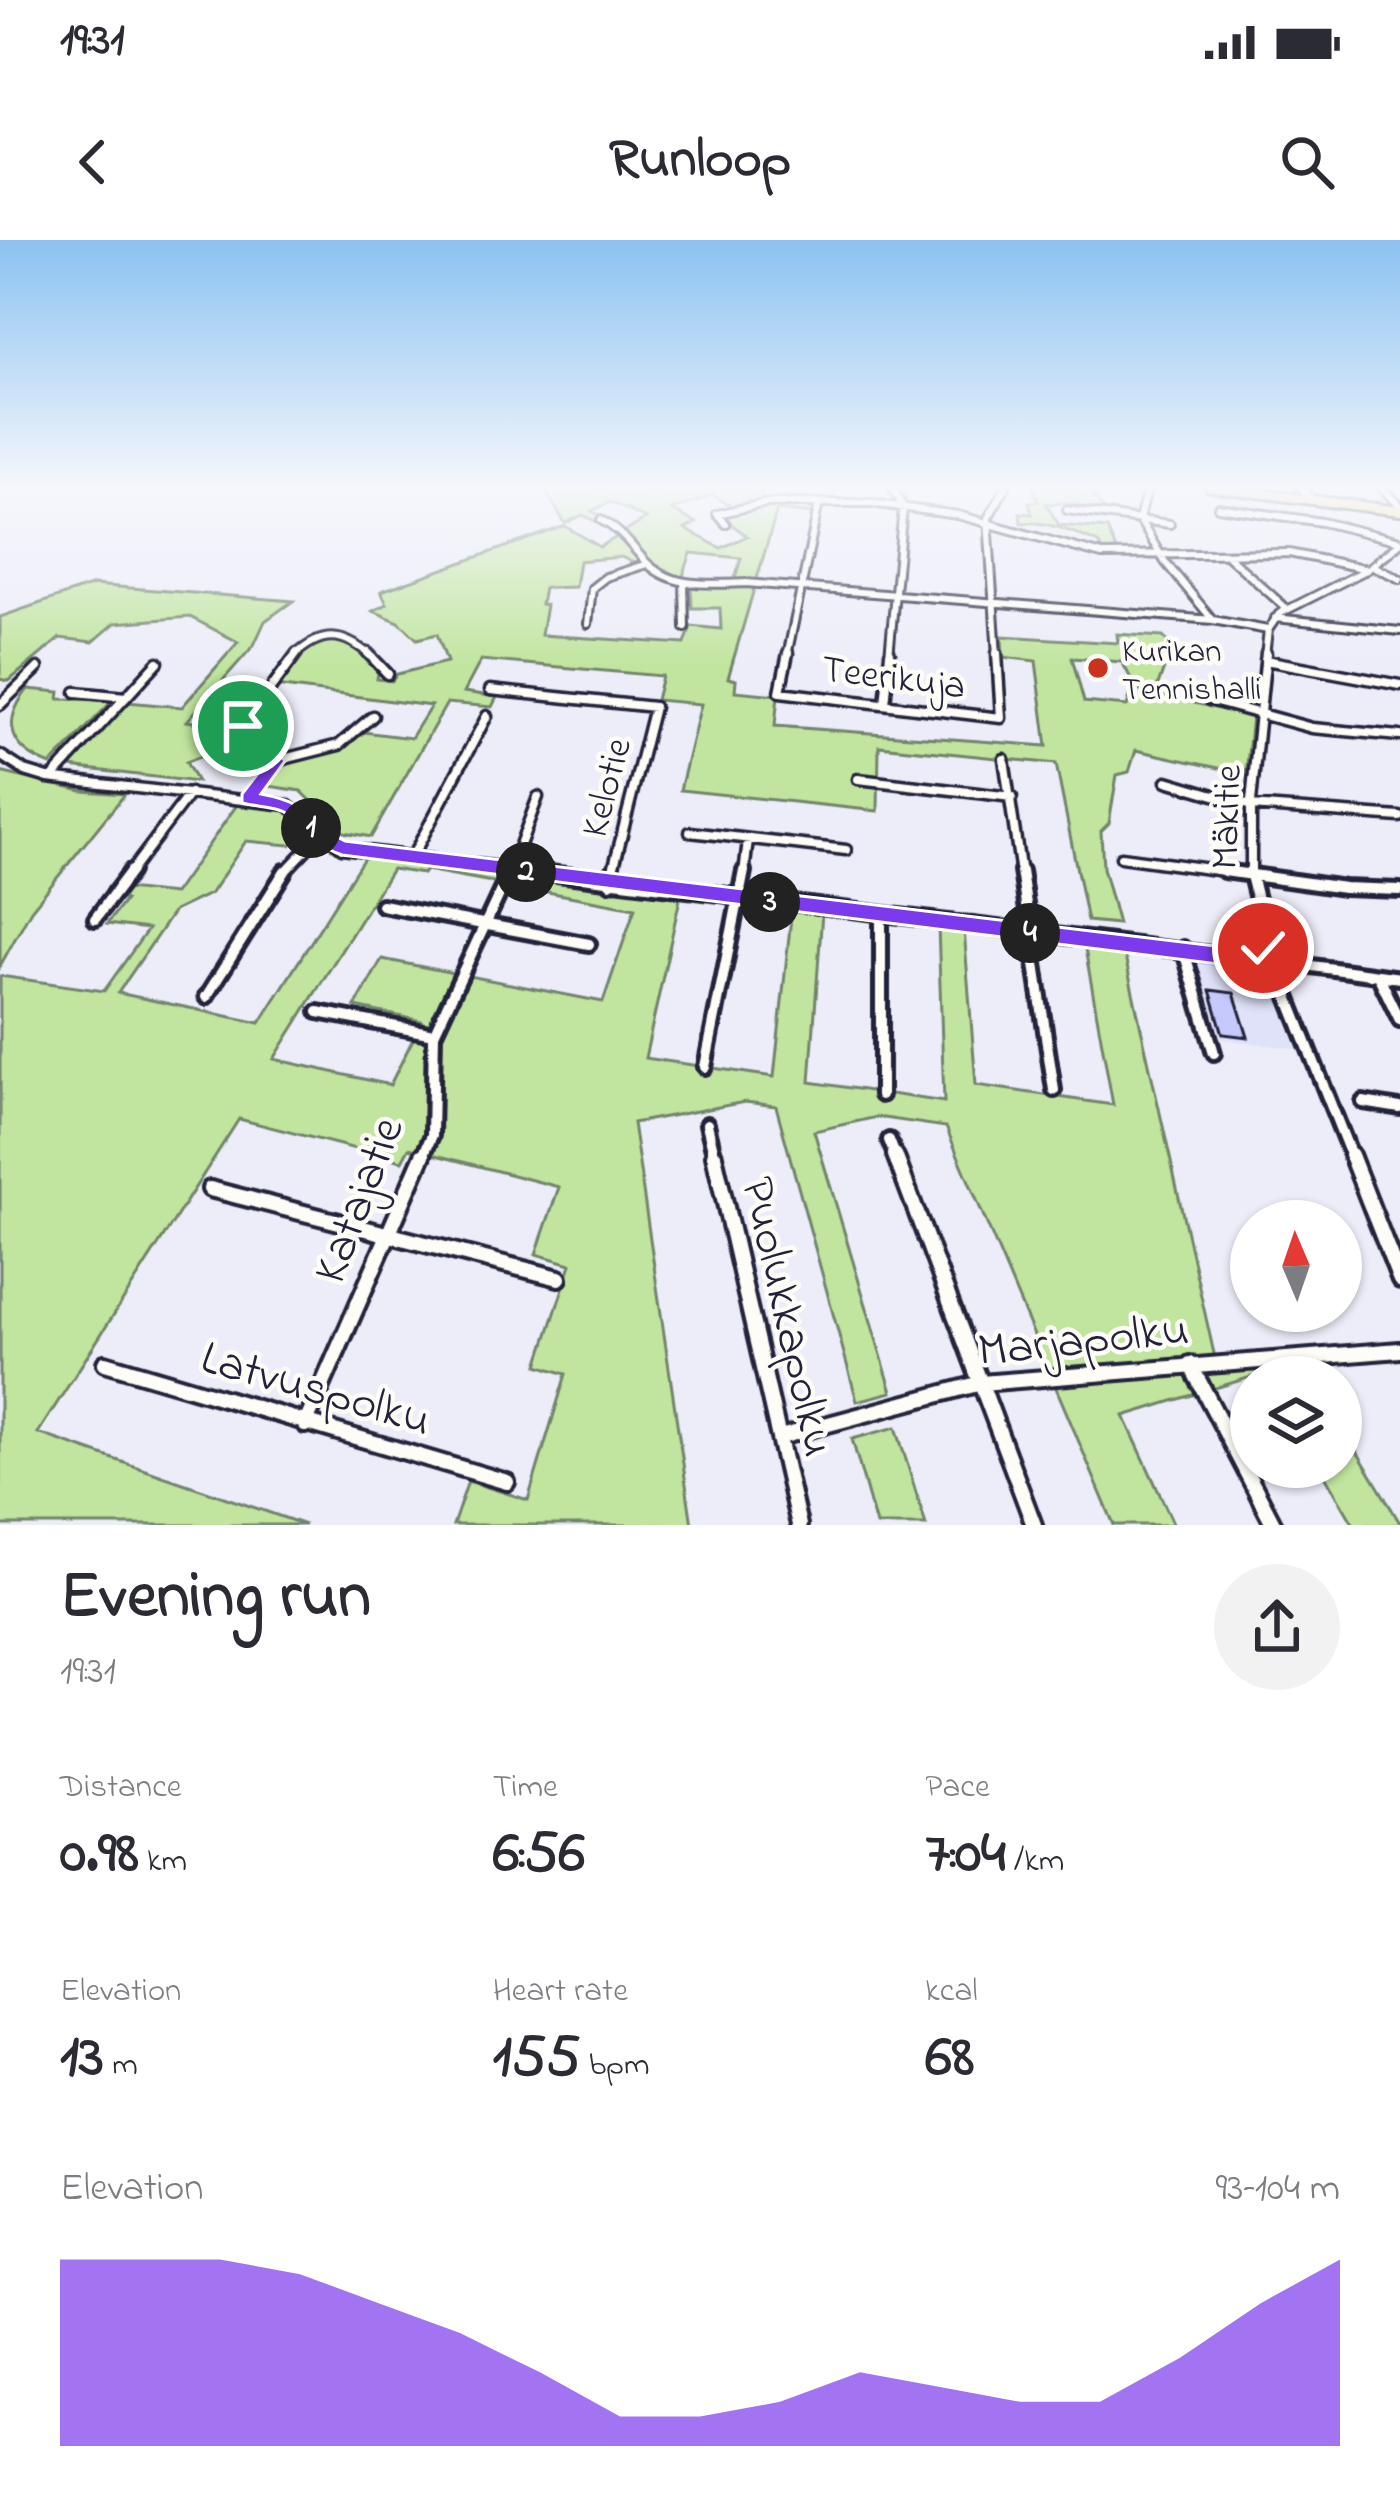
<!DOCTYPE html>
<meta charset="utf-8">
<style>
:root{--surface:#fff;--page:#f2f2f3;--text:#2b2b33;--muted:#7c7c81;--accent:#7c3aed}
body{margin:0;font-family:"Indie Flower",sans-serif;background:var(--page);color:var(--text);height:100vh;display:flex;flex-direction:column;font-size:45px;white-space:nowrap}
*{box-sizing:border-box;margin:0}
p{font-size:39px;color:var(--muted)}
.icon{flex:none;width:66px;height:66px;fill:none;stroke:currentColor;stroke-width:2;stroke-linecap:round;stroke-linejoin:round}
.map{position:relative;height:1285px;overflow:hidden}
.sheet{display:flex;flex-direction:column;background:var(--surface);flex:1}
.sheet>*{flex:none}
.needle{width:78px;rotate:358deg}
.fabs{position:absolute;left:1230px;top:960px;display:grid;gap:24px}
.fabs a{display:grid;place-items:center;width:132px;height:132px;border-radius:50%;background:var(--surface);box-shadow:0 3px 9px #0004;font-size:60px}
.pin{position:absolute;display:grid;place-items:center;width:102px;height:102px;color:#fff;margin:-51px;border:6px solid #fff;border-radius:50%;box-shadow:0 3px 12px #0007}
.km{position:absolute;width:60px;height:60px;margin:-30px;border-radius:50%;background:#222;color:#fff;font-size:33px;line-height:60px;text-align:center}
.round{display:grid;place-items:center;flex:none;width:126px;height:126px;border-radius:63px;background:var(--page)}
.head{display:flex;align-items:center;justify-content:space-between;height:204px;padding:0 60px}
h1{font-size:66px;font-weight:700;line-height:90px}
.figures{display:grid;grid-template-columns:repeat(3,1fr);gap:18px;height:204px;padding:12px 60px}
.figures div{display:grid;align-content:center}
.figures b{font-size:60px;font-weight:700}
.figures small{font-size:33px;font-weight:400}
.figures p{font-size:33px}
.chart{height:336px;padding:24px 60px}
.chart p{display:flex;justify-content:space-between}
.chart svg{width:100%;height:216px;margin-top:12px;fill:var(--accent);opacity:.7}
.status{display:flex;justify-content:space-between;align-items:center;height:84px;padding:0 60px;background:var(--surface);direction:ltr}
.status svg{height:33px;fill:currentColor}
header{display:flex;justify-content:space-between;align-items:center;height:156px;padding:0 60px;background:var(--surface);font-size:54px;font-weight:700}
.map>svg:first-child{display:block}
.built{fill:#e0e2f9}
.green{fill:#c1e59f;stroke:#72846d;stroke-width:3;fill-rule:evenodd}
.building{fill:#c5c9fb;stroke:#22223b;stroke-width:3}
.lines{fill:none;stroke-linecap:round;stroke-linejoin:round}
.minor-far3-casing{stroke:#22223b;stroke-width:12}
.minor-far2-casing{stroke:#22223b;stroke-width:15}
.minor-far1-casing{stroke:#22223b;stroke-width:20}
.minor-casing{stroke:#22223b;stroke-width:22}
.major-casing{stroke:#22223b;stroke-width:14}
.minor-far3{stroke:#fdfcf7;stroke-width:6}
.minor-far2{stroke:#fdfcf7;stroke-width:8}
.minor-far1{stroke:#fdfcf7;stroke-width:10}
.minor{stroke:#fdfcf7;stroke-width:14}
.major{stroke:#fde080;stroke-width:8}
.route{fill:#7c3aed;stroke:#fff;stroke-width:3}
.poi-dot{fill:#c8321e;stroke:#fdfcf7;stroke-width:4.5}
.labels{text-anchor:middle;stroke-width:9;stroke-linejoin:round;paint-order:stroke}
.far-poi-label{font-size:33px;fill:#22223b;stroke:#fdfcf7;text-anchor:start}
.street-label{font-size:39px;fill:#22223b;stroke:#fdfcf7}
.near-street-label{font-size:48px;fill:#22223b;stroke:#fdfcf7}
</style>
<div class="status"><b>19:31</b><svg viewBox="0 0 49 12"><path d="M0 12V9h3v3zM5 12V6h3v6zM10 12V3h3v9zM15 12V0h3v12zM26 1h20v11H26zM47 4h2v5h-2z"/></svg></div>
<header><svg class="icon" aria-label="back" viewBox="0 0 24 24"><path d="M15 5l-7 7 7 7"/></svg>Runloop<svg class="icon" aria-label="search" viewBox="0 0 24 24"><circle cx="10" cy="10" r="6"/><path d="M15 15l6 6"/></svg></header>
<div class="map">
<svg width="1400" height="1285" viewBox="0 0 1400 1285">
<rect width="100%" height="100%" fill="#ecedf8"/>
<filter id="ink" filterUnits="userSpaceOnUse"><feTurbulence type="fractalNoise" baseFrequency=".00833" numOctaves="2"/><feDisplacementMap in="SourceGraphic" scale="24" xChannelSelector="R" yChannelSelector="G"/><feConvolveMatrix kernelMatrix="1 2 1 2 8 2 1 2 1" color-interpolation-filters="sRGB"/></filter>
<g filter="url(#ink)">
<path class="built" d="M1177,714L1251,724L1261,731L1275,748L1298,809L1200,796Z"/>
<path class="green" d="M547,247H632L657,252L663,247H779L761,248L762,264L814,265L812,274L777,270L728,438L736,440L735,451L778,455L775,486L1047,506L1036,421L1003,417L1002,396L1118,403L1117,394L1163,397L1172,406L1157,448L1134,444L1122,422L1072,418L1084,462L1127,466L1132,449L1252,476L1246,534L1136,510L1129,532L1117,535L1109,583L1101,591L1103,628L1118,684L1087,681L1056,524L879,506L878,571L680,550L701,464L656,460L662,436L481,420L464,452L497,457L492,467L447,463L371,597L344,592L301,551L262,545L279,523L342,509L364,492L411,498L431,466L275,446L302,409L333,397L360,409L378,433L377,439L392,441L397,434L447,422L437,394L417,399L399,382L373,371L387,364L381,351L565,286L600,307L646,279L610,262L592,271L605,278L597,282L583,275L565,283L544,249ZM712,255L734,267L721,276L747,296L721,308L685,289L696,283L672,270ZM691,313L741,318L733,345H691L692,368H720L721,389L691,386L685,404L541,395L546,365L541,364L544,348L575,347L579,321L621,317L636,324L646,319L682,339Z
M1033,247H1087L1105,272L1067,263L1046,264L1059,285L1107,289L1118,314L1103,313L1098,303C1074,292 1048,281 1021,283L1020,273L1032,274L1029,262L1038,261Z
M93,345L293,361L265,381L254,405L187,481L234,487L242,501L186,522L197,542L70,527L128,462L182,467L238,402L190,377L115,383L93,402L60,398L9,441L0,439V377Z
M28,449L60,452L59,459L113,460L51,525C11,510 0,484 28,449Z
M0,532L82,551L125,554L31,670L0,726Z
M239,562L288,571L306,594L290,605L246,601L211,653L174,671L118,753L260,783L365,616L681,654L645,818L774,837L792,668L822,672L810,842L944,862L938,686L964,689L976,845L1113,865L1084,703L1123,708L1217,1127L1304,1124L1312,1137H1251L1124,1176L1174,1285H1114L946,887L877,877L814,891L892,1152L857,1161L776,866L745,862L633,883L692,1285H453L468,1241L528,1260L566,1134L538,1125L571,1024L536,1014L559,947L409,908L402,921L239,879L38,1193L305,1285H0V736L104,751L148,689L107,684L125,660L119,658L126,649L174,654ZM392,629L423,634L426,630L635,668L603,762L382,719L355,767L422,781L390,845L274,819Z
M1341,1185L1400,1283V1285H1354L1320,1227H1341Z
M896,1187L926,1285H876L852,1199Z"/>
<path class="building" d="M1210,750L1234,753L1248,797L1223,794Z"/>
<g class="lines">
<defs>
<path id="minor-far3" d="M1148,247L1139,279L1165,322L1213,380
M1300,247L1313,260
M1381,247L1400,266
M1218,267L1322,282L1400,301
M1067,270L1170,284
M601,280C620,290 630,304 644,320C670,349 710,344 746,343L1213,380L1268,390
M726,284L717,274L766,263H871L958,275L1102,315L1289,313L1368,329
M1228,316L1287,369
M1373,326L1400,339
M684,343L685,388
M1275,378L1400,391
M588,384L592,348L606,337L647,324
M294,416C322,390 343,392 371,416
M787,416L819,263
M889,416L903,267L892,247
M997,416L988,278L1006,247
M1265,416L1268,390L1279,374L1368,329L1400,303"/>
<path id="minor-far2" d="M368,413L388,434
M788,413L780,452L1001,478L997,413
M1265,420L1400,445
M490,450L654,467L612,634
M76,452L126,457
M1209,460L1312,488L1400,496
M885,464L890,413
M0,465L38,428
M0,515L25,531L48,538L287,565L342,608L557,634
M1004,519L1021,634
M276,521L339,505L373,476
M52,538L158,422
M858,539L1012,557
M1167,541L1251,566L1400,577
M248,559L276,521L243,486L297,413
M690,592L846,610
M412,617L487,476
M1121,617L1246,634
M129,634L190,553
M283,634L318,597
M509,634L538,557
M744,634L748,600
M1251,634V562L1266,413"/>
<path id="minor-far1" d="M533,631L1258,720
M1021,631L1054,850
M1224,631L1344,648L1400,650
M1250,631L1269,708
M610,643L613,631
M382,665L589,704
M881,676V855
M95,679L131,631
M1183,708L1214,813
M1272,708L1289,720L1287,733L1272,732L1258,722L1259,710Z
M1290,723L1400,738
M1279,734L1352,918
M1378,735L1400,780
M206,757L285,631
M318,772L434,794
M705,827L744,631
M1363,862L1400,868
M707,884L715,918
M889,900L896,918
M422,918L432,895L434,794L510,631"/>
<path id="minor" d="M714,915L799,1285
M895,915L1034,1285
M1351,915L1400,1040
M210,949L559,1038
M105,1123L507,1242
M1190,1124L1274,1285
M305,1185L423,915
M780,1197L981,1143L1400,1110"/>
<path id="major" d="M1210,247L1400,271"/>
</defs>
<use href="#minor-far3" class="minor-far3-casing"/>
<use href="#minor-far2" class="minor-far2-casing"/>
<use href="#minor-far1" class="minor-far1-casing"/>
<use href="#minor" class="minor-casing"/>
<use href="#major" class="major-casing"/>
<use href="#minor-far3" class="minor-far3"/>
<use href="#minor-far2" class="minor-far2"/>
<use href="#minor-far1" class="minor-far1"/>
<use href="#minor" class="minor"/>
<use href="#major" class="major"/>
</g>
</g>
<linearGradient id="sky" x2="0" y2="1"><stop stop-color="#8bc2f1"/><stop offset="0.58" stop-color="#f6f7fc"/><stop offset="1" stop-color="#f6f7fc" stop-opacity="0"/></linearGradient>
<rect width="1400" height="427" fill="url(#sky)"/>
<path class="route" d="M237,482H249L285,521L261,554C316,564 304,582 345,601L1248,710L1263,700L1273,708L1265,727L1258,729L342,615C309,603 312,590 289,575C276,566 257,567 242,563V554L267,522L237,489Z"/>
<circle class="poi-dot" cx="1098" cy="428" r="12"/>
<g class="labels">
<g class="far-poi-label">
<text x="1122" y="421">Kurikan<tspan x="1122" dy="38">Tennishalli</tspan></text>
</g>
<g class="street-label">
<text transform="translate(894 435) rotate(7)" y="14">Teerikuja</text>
<text transform="translate(604 547) rotate(-75)" y="14">Kelotie</text>
<text transform="translate(1224 577) rotate(-88)" y="14">Mäkitie</text>
</g>
<g class="near-street-label">
<text transform="translate(356 959) rotate(-69)" y="17">Katajatie</text>
<text transform="translate(791 1076) rotate(77)" y="17">Puolukkapolku</text>
<text transform="translate(1083 1097) rotate(-6)" y="17">Marjapolku</text>
<text transform="translate(317 1146) rotate(16)" y="17">Latvuspolku</text>
</g>
</g>
</svg>
<div class="fabs">
<a><svg class="needle" viewBox="-14 -14 28 28"><path d="M0-13l5 13h-10z" fill="#e53935"/><path d="M0 13l5-13h-10z" fill="#7c7c81"/></svg></a>
<a><svg class="icon" aria-label="layers" viewBox="0 0 24 24"><path d="M12 4l9 5-9 5-9-5zM3 14l9 5 9-5"/></svg></a>
</div>
<div class="pin" style="left:243px;top:486px;background:#1e9e55"><svg class="icon" aria-label="arrive" viewBox="0 0 24 24"><path d="M6 21V4h12l-3 4 3 4H6"/></svg></div>
<div class="pin" style="left:1263px;top:708px;background:#d93025"><svg class="icon" aria-label="check" viewBox="0 0 24 24"><path d="M5 12l5 5 9-10"/></svg></div>
<b class="km" style="left:311px;top:588px">1</b>
<b class="km" style="left:526px;top:632px">2</b>
<b class="km" style="left:770px;top:662px">3</b>
<b class="km" style="left:1030px;top:693px">4</b>
</div>
<section class="sheet">
<div class="head"><div><h1>Evening run</h1><p>19:31</p></div><a class="round"><svg class="icon" aria-label="share" viewBox="0 0 24 24"><path d="M12 15V3M7 8l5-5 5 5M5 13v7h14v-7"/></svg></a></div>
<div class="figures">
<div><p>Distance</p><b>0.98<small> km</small></b></div>
<div><p>Time</p><b>6:56</b></div>
<div><p>Pace</p><b>7:04<small> /km</small></b></div>
</div>
<div class="figures">
<div><p>Elevation</p><b>13<small> m</small></b></div>
<div><p>Heart rate</p><b>155<small> bpm</small></b></div>
<div><p>kcal</p><b>68</b></div>
</div>
<div class="chart"><p><span>Elevation</span>93–104 m</p>
<svg viewBox="0 0 160 44" preserveAspectRatio="none"><path d="M0 44V6L10 6L20 6L30 9L40 15L50 21L60 29L70 38L80 38L90 35L100 29L110 32L120 35L130 35L140 26L150 15L160 6V44z"/></svg>
</div>
</section>
